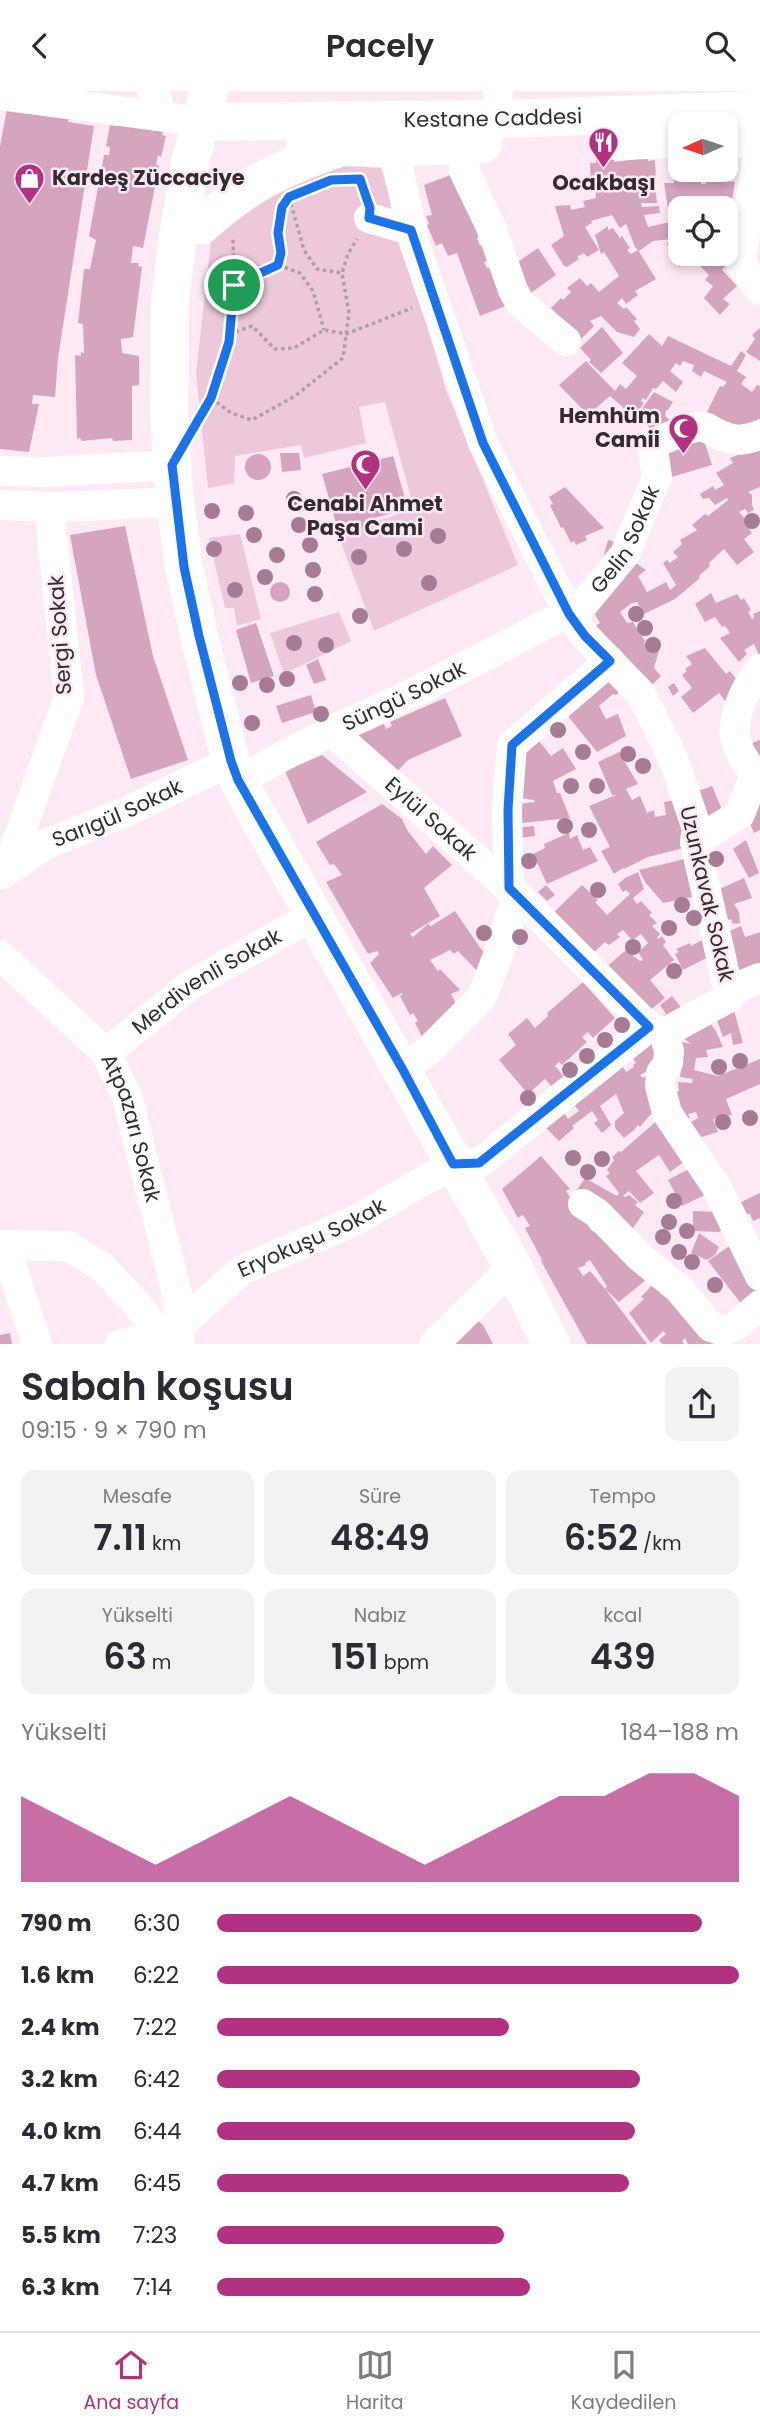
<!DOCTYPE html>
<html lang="tr">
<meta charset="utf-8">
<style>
:root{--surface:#fff;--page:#f2f2f3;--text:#2b2b33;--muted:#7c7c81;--line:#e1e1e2;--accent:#b03281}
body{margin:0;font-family:Poppins,sans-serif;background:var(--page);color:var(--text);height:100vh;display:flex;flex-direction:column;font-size:26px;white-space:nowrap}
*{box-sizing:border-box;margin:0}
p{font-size:23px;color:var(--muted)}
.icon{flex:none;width:38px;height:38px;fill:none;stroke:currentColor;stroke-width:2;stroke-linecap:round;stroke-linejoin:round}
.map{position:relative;height:1253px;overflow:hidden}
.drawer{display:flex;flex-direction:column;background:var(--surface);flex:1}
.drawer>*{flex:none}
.needle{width:46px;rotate:267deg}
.buttons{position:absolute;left:668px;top:21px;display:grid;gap:14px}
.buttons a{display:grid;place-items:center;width:70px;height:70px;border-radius:14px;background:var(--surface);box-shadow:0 4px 10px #0003;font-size:35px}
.pin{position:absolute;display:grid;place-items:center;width:60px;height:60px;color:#fff;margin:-30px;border:4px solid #fff;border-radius:50%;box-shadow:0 2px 7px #0007}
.round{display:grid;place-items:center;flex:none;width:74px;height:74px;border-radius:14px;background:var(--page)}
.overview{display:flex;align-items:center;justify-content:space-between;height:119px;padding:0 21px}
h1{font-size:38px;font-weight:600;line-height:52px}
.metrics{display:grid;grid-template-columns:repeat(3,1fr);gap:10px;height:119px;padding:7px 21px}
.metrics div{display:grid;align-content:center;border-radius:14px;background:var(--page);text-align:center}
.metrics b{font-size:35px;font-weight:600}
.metrics small{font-size:19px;font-weight:400}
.metrics p{font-size:19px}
.chart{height:196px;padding:14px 21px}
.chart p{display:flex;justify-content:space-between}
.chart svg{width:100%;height:126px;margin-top:7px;fill:var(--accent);opacity:.7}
ul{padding:0 21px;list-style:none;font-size:23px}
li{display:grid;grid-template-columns:112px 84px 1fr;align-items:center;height:52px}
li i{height:18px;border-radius:9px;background:var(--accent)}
header{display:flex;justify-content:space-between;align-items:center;height:91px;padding:0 21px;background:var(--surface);font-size:32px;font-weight:600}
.tab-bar{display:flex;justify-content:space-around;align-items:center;height:98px;border-top:2px solid var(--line);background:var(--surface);font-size:19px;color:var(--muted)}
.tab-bar a{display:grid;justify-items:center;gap:4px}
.tab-bar .active{color:var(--accent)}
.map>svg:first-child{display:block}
.green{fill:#ecc8da}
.building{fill:#d5a4bd;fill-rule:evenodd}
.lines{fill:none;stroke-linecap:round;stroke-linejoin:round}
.path{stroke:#ae9fa7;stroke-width:3.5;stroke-dasharray:3.5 3.5;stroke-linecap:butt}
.minor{stroke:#fff;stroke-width:30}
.major{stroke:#fff;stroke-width:38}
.tree{fill:#a57c93}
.route-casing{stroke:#fff;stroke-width:14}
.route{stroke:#1a73e8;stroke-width:9}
.labels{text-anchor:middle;stroke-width:5;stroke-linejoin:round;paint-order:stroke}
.street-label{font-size:21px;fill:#322b2f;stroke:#fde9f3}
.poi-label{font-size:21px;font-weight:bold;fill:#322b2f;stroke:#fde9f3}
</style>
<header><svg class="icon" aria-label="back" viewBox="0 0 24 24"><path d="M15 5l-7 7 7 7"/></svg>Pacely<svg class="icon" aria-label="search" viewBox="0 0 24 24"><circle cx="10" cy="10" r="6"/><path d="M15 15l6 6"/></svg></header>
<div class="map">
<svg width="760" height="1253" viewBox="0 0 760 1253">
<rect width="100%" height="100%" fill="#fde9f3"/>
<path class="green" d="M320,74L381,77L446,299L518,474L374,540L338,443L414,418L385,311L359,316L366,352L304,367L301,354L235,365L234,392L208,397L196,282L212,141Z
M240,443L261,528L237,535L234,517H225L209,447Z
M339,521L351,550L284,583L270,542Z"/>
<path class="building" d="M7,18L69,26L68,31L94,35L58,267L55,306L33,304L32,313H39L29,361L0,358V55Z
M118,26L165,34L162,44L166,45L161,66L158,64L156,74L159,75L143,157L133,155L131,172H139L138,175L142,176L133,246L121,248L122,262L139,265V294L132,295V349L113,350L112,347L82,350L80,347L77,348L75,264L81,265V261L84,262L83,233L78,232L84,178H90L96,149L89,145L104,64H109L110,56L106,55L110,34L116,35Z
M648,67V70L655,69L656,91L624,94V92H622L624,96L655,95L657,112H641L642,116L659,115L660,122L644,124L648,136L670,131L664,92H674V84L678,83L681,86L701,85V93H706V88L735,91L729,129H726V117H706V109H679L681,163H693L694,167L679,176L670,155L668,156L667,152L673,150V148L653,150L639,160L635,156L626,133L620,137L612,124L591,130L592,132L585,136L599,159L587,166L584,162L577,166L579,168L567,176L564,175L551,154L564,145L555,115L570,114L571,119L585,116L583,110L596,107L595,94L591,95L590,72H596V69L614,68V71Z
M453,83L488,144L477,147L480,155L493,151L498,167L484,171L487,177L502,173L513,212L480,225L457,162L448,165L442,152L436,155L427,134L429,133L426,125L432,124L424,94Z
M694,110L702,111V117H684L683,113Z
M608,135V139L613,137L620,147L622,145L630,157L627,159L631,163L638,159L656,188L635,200L638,204L626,213L622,207L617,212L624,218L626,216L637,228L634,230L640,238L634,246L617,241L601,225L590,230L594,235L581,248L551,217L561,207L563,209L571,201L567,197L580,187L587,195L591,192L599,201L619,185L604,161L601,163L596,147L595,144Z
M538,157L556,184L521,209L509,177Z
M703,165L727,173L722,179L737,195L723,208L730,213L720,224L704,207L713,195L705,189L709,184L695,170Z
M602,236L623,262L601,282L589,271L591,269L580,257Z
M760,237V270L746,261L755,248L752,244Z
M649,243L662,255L668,245L731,275L741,260L746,264L737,280L746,286L741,293L752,301L757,294L760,295V328H758L753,339L712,331L715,324L707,321L720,295L723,296L727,291L704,280L701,286L692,280L694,274L683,270L680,275L676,272L670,280L683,291L676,301L663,290L656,298L653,297L646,309L643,307L641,310L644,312L634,326L610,305L588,324L559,294L586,270L615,300L620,293L626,298L637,285L622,272Z
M654,301L673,311L668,319H666L665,325L676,334L665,348L636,326Z
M701,340L712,374L665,388L655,354Z
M760,353V396L748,401L752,404V414L754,419L748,422L745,418L739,421L752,436L749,438L752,442L744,448L754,461L737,474L724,458L709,472L710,475L699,485L700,487L675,508L644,523L637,511L632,512L620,521L627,532L633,531L645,550L644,552L659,559L654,577L661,585L648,598L590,539L600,532L590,515L633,470L646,479L638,485L647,501L666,491L670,499L676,494L663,472L667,469L670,472L678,466L673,461L682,453L680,449L697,439L692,434L705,423L708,425L728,409L727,407L715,414L709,407L703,408L700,403L713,395L715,399L724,394L716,382L733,372L730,367L738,364L737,360Z
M280,362H299L301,379L282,381Z
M245 376a13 13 0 1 1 26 0a13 13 0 1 1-26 0Z
M393,365L408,418L366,429L368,433L364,438L358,436V431L337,436L322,383Z
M565,396L604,437L585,445L587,449L576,454L574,450L571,452L563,436L561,437L550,414L553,413L549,406Z
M125,435L153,565L188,669L131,688L96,584L70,444Z
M608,449L622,453L603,468Z
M270 501a10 10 0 1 1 20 0a10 10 0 1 1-20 0Z
M711,502L716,512L737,503L741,509L744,507L751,519L748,521L752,528L754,527L753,523L760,520V566L754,553L744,559L747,563L739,571L720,547L730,542L725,535L722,536L715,526L705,531L695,513Z
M256,532L274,585L251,592L236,539Z
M705,557L726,583L730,580L744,598L730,616L719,602L693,622L681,606L692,597L682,584L687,580L685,578L692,573L686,565Z
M318,568L326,589L314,593L306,574Z
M613,577L628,592L616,604L613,603L599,615L606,628L618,623L626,645L597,661L563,619Z
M674,592L679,600L673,605L668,596Z
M311,604L316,621L282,632L276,615Z
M445,607L462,645L408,669L393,685L357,645L384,633L386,638L392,635L390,631Z
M535,645L551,665L563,657L576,678L553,690L557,702H560L570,727L512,733L510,714L535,711L534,709L513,706L517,660Z
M760,649V673L752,652Z
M619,661L638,693L626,698L632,709L640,705L647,722L654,719L655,726L666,724L664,711L681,708L692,755L648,766L624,778L623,777L614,783L601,760L610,756L589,715L616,704H612L598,671Z
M322,664L367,701L308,733L285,680Z
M712,695L726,728L702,741L690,703Z
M760,711V739L754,742L744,719Z
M382,713L402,728L407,739L426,763L433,755L452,774L424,797L440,825L410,843L413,846L428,833L431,835L455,820L481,858L492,868L482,885L458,860L454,863L450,859L430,869L438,880L440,878L460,899L451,903L462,924L424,950L415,932L418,930L413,922L410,924L400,905L403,903L402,902L393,907L370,872L379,863L377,860L368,863L326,791L342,784L334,773L330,774L316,751Z
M534,735L535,745L518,747L516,737Z
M569,742L570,748L577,744L583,759L590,756L598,770L547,793L533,763L545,757L544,753Z
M746,749L759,782L749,787L733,758Z
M693,766L703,804L663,812L645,791L639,779Z
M638,781L644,798L633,807L637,813L641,810L652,822L649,824L657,832L652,835L660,843L657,847L658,848L662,845L666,851L663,854L674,869L650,889L665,907L648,921L604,878L626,859L640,870L643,869L638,861L648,852L641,843L632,849L623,839L617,843L620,846L609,854L605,851L591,864L552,823L582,794L598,809L595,811L607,824L630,803L626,799L623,801L618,793L625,787Z
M744,787L752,807L734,813L739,821L740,832L733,833L731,828L722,831L711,802Z
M546,794L555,804L547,810L538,801Z
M741,835L745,846L760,841V880L738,887L727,841Z
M706,847L714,863L683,879L675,863L679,861L676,858L690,852L691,855Z
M583,891L615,927L593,947L588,941L582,946L587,951L562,974L559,971L555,975L564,986L552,996L545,988L528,1003L499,969L516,954L508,943L527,927L535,937L548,925L547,922Z
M672,905L687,924L657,929L666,923L660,914Z
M733,916L743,952L733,954L731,942L723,946L715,924Z
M705,925L716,940L723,956L706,959L708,966L696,967L694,979L718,985L760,968V993L726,1008L732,1024L713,1028L718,1041L688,1050L682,1036L698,1027L696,1021L688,1023L690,1027L676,1033L667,1003L679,1000L678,991L692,992L693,988L680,986L681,979L671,977L674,949L691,953L679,944Z
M654,951L666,962L653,985L645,981L640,984L643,987L648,984L662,1016L650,1024L640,1036L638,1034L634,1039L624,1047L615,1037V1030L624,1022L616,1003L600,1015L611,1034L602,1042L594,1032L598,1029L592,1020L572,1035L574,1037L559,1050L541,1032L561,1017L568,1028L579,1020L571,1010L622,974L626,981L634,976L633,974L636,972L632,966Z
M660,1027L688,1068L670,1081L659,1064L636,1080L654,1102L640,1112L629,1100L623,1105L625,1106L629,1104L638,1111L635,1114L644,1121L627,1146L573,1105L585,1087L617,1105L619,1102L606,1085L610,1082L607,1079L614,1069L612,1066L619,1060L621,1061Z
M541,1065L570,1098L566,1100L591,1139L602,1146L647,1188L619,1211L605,1198L647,1253H587L541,1170L542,1169L525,1137L530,1135L523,1124L518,1127L502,1098ZM590,1169L607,1195L605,1198L590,1180L583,1185L578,1177L586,1174L585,1172Z
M698,1073L711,1101L682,1115L668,1089Z
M760,1102V1127L753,1130L750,1123H747L741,1111Z
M693,1120L720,1121L726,1137L719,1141L693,1140Z
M699,1142L719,1156L715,1164L707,1169L691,1162Z
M735,1151L760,1204L743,1215L708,1170Z
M659,1187L723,1253H688L685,1247L682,1250L684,1253H662L659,1249L666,1243L663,1240L651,1252L629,1222L644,1208L641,1206Z
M473,1226L483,1234L493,1253H450Z
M10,1242L12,1253H0V1244Z"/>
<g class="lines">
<path class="path" d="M359,83L365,102
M341,89L360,88
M289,106L304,159L317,178L342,182
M278,174L300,182L313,200L324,239
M235,194L278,174C282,154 274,132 284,113
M229,243L252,235L275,258L294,257L324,239L346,243L412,217
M211,307L231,322L252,329L295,305L343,267L349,222L342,182L348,163L357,148
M199,328C220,291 234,244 235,201C235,183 233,164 233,146"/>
<g class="minor">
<path d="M152,0L158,11L157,25L201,31"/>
<path d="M498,0L499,28"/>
<path d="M0,4L157,25"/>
<path d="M467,54L464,80L491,136L513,199L520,212L566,250"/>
<path d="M760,54L742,162V175L760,199"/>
<path d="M394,57L414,151L483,352L569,523L585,545L641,603L673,667L697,738L695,751L730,906"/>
<path d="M369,127L411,139"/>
<path d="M0,380L44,381L172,374"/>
<path d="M0,414L58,416L175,411"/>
<path id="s1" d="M331,640L517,804L649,936"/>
<path id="s2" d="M238,689L331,640L419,599L582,515L625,463L657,386L652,352C667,349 687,335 700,336C707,336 711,339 716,342C734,351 742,350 760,344"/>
<path d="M695,751L740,723L755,684C747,673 737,660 735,645C733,622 746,595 760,578"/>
<path d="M6,781L69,606L49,416"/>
<path id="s3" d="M3,783L46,753L126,721L231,670"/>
<path d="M509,797L507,719L512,654L610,570"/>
<path id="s4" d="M0,864L106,962L127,1006L178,1207L180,1249"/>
<path d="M664,942L669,960L668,972L661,982L660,995L667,1022L716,1095L760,1185"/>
<path id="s5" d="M106,962L192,893L314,824"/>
<path d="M403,979L430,958L482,906L498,864L517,804"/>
<path d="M583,1113L597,1122L640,1166L679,1198L711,1236L723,1240L737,1234L760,1214"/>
<path d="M0,1154L68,1155L101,1175L135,1211L168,1253"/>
<path d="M8,1155L12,1177L37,1253"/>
<path id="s6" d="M179,1235L242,1179L354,1130L453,1073L479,1072L649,936L664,942L730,906L740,895L760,887"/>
<path d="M120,1253L163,1246"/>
<path d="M434,1253L513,1176"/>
</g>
<g class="major">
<path d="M209,0L190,72L178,146L170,207L169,322L175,411L184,476L199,545L231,670L238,689L278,761L513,1176L551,1253"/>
<path id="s7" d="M201,31L499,28L760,19"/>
<path d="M726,48L760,47"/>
<path d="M616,50L681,48"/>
<path d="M305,55L394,57L483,53"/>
<path d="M202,134C246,94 281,77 336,58"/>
</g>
</g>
<g class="tree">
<circle cx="294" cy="408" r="8"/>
<circle cx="212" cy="420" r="8"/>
<circle cx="246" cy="422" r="8"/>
<circle cx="752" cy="430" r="8"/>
<circle cx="299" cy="434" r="8"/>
<circle cx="254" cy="444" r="8"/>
<circle cx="438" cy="445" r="8"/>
<circle cx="310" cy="454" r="8"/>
<circle cx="214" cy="458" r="8"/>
<circle cx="404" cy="458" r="8"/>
<circle cx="277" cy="464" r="8"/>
<circle cx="359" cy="466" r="8"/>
<circle cx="313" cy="479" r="8"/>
<circle cx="265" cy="486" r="8"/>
<circle cx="429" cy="492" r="8"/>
<circle cx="235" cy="499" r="8"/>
<circle cx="315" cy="503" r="8"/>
<circle cx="636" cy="523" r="8"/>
<circle cx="360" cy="525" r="8"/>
<circle cx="645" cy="537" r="8"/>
<circle cx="294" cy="552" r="8"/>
<circle cx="326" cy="554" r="8"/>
<circle cx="653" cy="554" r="8"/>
<circle cx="287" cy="588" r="8"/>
<circle cx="240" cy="592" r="8"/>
<circle cx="267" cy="594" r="8"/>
<circle cx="321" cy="623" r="8"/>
<circle cx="252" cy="632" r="8"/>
<circle cx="558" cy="639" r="8"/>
<circle cx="583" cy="661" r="8"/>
<circle cx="628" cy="663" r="8"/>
<circle cx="643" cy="675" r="8"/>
<circle cx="571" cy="695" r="8"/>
<circle cx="597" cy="695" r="8"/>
<circle cx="565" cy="735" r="8"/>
<circle cx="589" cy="739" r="8"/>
<circle cx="716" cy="768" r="8"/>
<circle cx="529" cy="770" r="8"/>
<circle cx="598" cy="799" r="8"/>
<circle cx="682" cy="814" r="8"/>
<circle cx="694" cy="827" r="8"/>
<circle cx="669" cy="837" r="8"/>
<circle cx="484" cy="842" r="8"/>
<circle cx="520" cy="846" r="8"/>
<circle cx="633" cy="856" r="8"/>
<circle cx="674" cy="880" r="8"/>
<circle cx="622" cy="934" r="8"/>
<circle cx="605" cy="949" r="8"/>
<circle cx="587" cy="965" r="8"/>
<circle cx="740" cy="970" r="8"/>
<circle cx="719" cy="976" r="8"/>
<circle cx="570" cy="979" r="8"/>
<circle cx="528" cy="1007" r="8"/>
<circle cx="750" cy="1027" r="8"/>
<circle cx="723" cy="1031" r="8"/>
<circle cx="573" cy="1067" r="8"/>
<circle cx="602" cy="1068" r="8"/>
<circle cx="588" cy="1081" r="8"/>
<circle cx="674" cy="1110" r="8"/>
<circle cx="669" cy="1131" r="8"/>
<circle cx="687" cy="1140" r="8"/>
<circle cx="663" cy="1146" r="8"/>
<circle cx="679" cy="1161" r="8"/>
<circle cx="692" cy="1171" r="8"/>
<circle cx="715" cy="1194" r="8"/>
</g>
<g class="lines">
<defs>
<path id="route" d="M360,88L370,117L369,127L411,139L483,352L569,523L585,545L610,570L512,654L508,719L509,797L649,936L479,1072L453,1073L403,979L238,689L231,670L199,545L184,476L172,374L211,307L229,251L234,194L278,174L281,162L278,142L282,116L289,106L331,89Z"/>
</defs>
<use href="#route" class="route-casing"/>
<use href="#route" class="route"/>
</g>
<defs>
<symbol id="restaurant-pin" viewBox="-11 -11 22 30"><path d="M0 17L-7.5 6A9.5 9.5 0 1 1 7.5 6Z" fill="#b03281" stroke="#fde9f3"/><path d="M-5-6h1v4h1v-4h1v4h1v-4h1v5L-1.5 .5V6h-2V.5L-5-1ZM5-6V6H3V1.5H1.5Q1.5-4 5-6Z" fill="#fff"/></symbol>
<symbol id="shop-pin" viewBox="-11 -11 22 30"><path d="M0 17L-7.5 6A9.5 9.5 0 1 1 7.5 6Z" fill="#b03281" stroke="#fde9f3"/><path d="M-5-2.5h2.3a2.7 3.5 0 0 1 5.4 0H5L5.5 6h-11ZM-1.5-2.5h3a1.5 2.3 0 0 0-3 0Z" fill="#fff"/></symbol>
<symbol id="mosque-pin" viewBox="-11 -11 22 30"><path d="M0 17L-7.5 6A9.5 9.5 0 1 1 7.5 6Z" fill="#b03281" stroke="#fde9f3"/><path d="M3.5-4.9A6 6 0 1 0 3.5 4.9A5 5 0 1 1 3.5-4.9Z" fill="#fff"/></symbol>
</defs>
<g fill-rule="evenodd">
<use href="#restaurant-pin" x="586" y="34" width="35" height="47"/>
<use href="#shop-pin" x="12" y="70" width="35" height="47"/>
<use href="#mosque-pin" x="666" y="320" width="35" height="47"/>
<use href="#mosque-pin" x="348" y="356" width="35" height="47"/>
</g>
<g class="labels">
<g class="street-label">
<text dy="7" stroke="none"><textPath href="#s7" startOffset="292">Kestane Caddesi</textPath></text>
<text dy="7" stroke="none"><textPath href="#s2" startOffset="466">Gelin Sokak</textPath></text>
<text transform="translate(60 544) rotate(-94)" y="7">Sergi Sokak</text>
<text dy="7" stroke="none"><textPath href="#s2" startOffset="186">Süngü Sokak</textPath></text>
<text dy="7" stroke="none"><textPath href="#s3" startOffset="130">Sarıgül Sokak</textPath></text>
<text dy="7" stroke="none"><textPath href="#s1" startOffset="133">Eylül Sokak</textPath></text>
<text transform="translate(707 803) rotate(77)" y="7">Uzunkavak Sokak</text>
<text dy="7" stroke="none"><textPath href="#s5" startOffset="124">Merdivenli Sokak</textPath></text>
<text dy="7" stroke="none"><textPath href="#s4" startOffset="224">Atpazarı Sokak</textPath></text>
<text dy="7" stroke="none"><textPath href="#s6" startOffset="161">Eryokuşu Sokak</textPath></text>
</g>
<g class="poi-label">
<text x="52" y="94" text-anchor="start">Kardeş Züccaciye</text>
<text x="604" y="99">Ocakbaşı</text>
<text x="660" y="332" text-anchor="end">Hemhüm<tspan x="660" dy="24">Camii</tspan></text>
<text x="365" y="420">Cenabi Ahmet<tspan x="365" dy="24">Paşa Cami</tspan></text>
</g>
</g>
</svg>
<div class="buttons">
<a><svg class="needle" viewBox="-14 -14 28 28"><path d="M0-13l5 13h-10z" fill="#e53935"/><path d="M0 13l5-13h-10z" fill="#7c7c81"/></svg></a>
<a><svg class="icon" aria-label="locate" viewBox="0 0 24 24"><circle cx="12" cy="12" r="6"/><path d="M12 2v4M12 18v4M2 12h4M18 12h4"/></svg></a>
</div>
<div class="pin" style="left:234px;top:194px;background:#1e9e55"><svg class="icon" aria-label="arrive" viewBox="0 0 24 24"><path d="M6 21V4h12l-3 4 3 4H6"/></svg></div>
</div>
<section class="drawer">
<div class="overview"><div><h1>Sabah koşusu</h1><p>09:15 · 9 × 790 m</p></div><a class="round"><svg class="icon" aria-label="share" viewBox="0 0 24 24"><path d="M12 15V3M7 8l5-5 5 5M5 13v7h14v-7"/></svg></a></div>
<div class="metrics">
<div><p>Mesafe</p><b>7.11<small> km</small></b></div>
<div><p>Süre</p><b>48:49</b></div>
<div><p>Tempo</p><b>6:52<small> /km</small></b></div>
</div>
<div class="metrics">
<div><p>Yükselti</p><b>63<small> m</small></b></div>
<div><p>Nabız</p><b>151<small> bpm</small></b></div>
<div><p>kcal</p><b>439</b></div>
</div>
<div class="chart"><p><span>Yükselti</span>184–188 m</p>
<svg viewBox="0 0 160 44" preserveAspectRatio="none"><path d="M0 44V14L10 22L20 30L30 38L40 30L50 22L60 14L70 22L80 30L90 38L100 30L110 22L120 14L130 14L140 6L150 6L160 14V44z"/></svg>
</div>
<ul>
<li><b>790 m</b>6:30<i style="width:93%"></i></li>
<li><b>1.6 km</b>6:22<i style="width:100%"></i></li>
<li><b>2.4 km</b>7:22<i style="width:56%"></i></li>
<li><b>3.2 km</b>6:42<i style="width:81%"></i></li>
<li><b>4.0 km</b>6:44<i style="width:80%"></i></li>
<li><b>4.7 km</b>6:45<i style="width:79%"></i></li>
<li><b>5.5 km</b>7:23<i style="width:55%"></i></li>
<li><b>6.3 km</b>7:14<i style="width:60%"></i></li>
</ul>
</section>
<nav class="tab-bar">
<a class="active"><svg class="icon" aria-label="home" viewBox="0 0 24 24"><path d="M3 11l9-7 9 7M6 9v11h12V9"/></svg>Ana sayfa</a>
<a><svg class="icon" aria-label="map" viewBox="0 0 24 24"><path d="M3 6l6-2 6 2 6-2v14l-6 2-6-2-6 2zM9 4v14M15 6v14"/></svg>Harita</a>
<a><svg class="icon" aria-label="saved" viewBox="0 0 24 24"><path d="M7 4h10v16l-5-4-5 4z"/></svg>Kaydedilen</a>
</nav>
